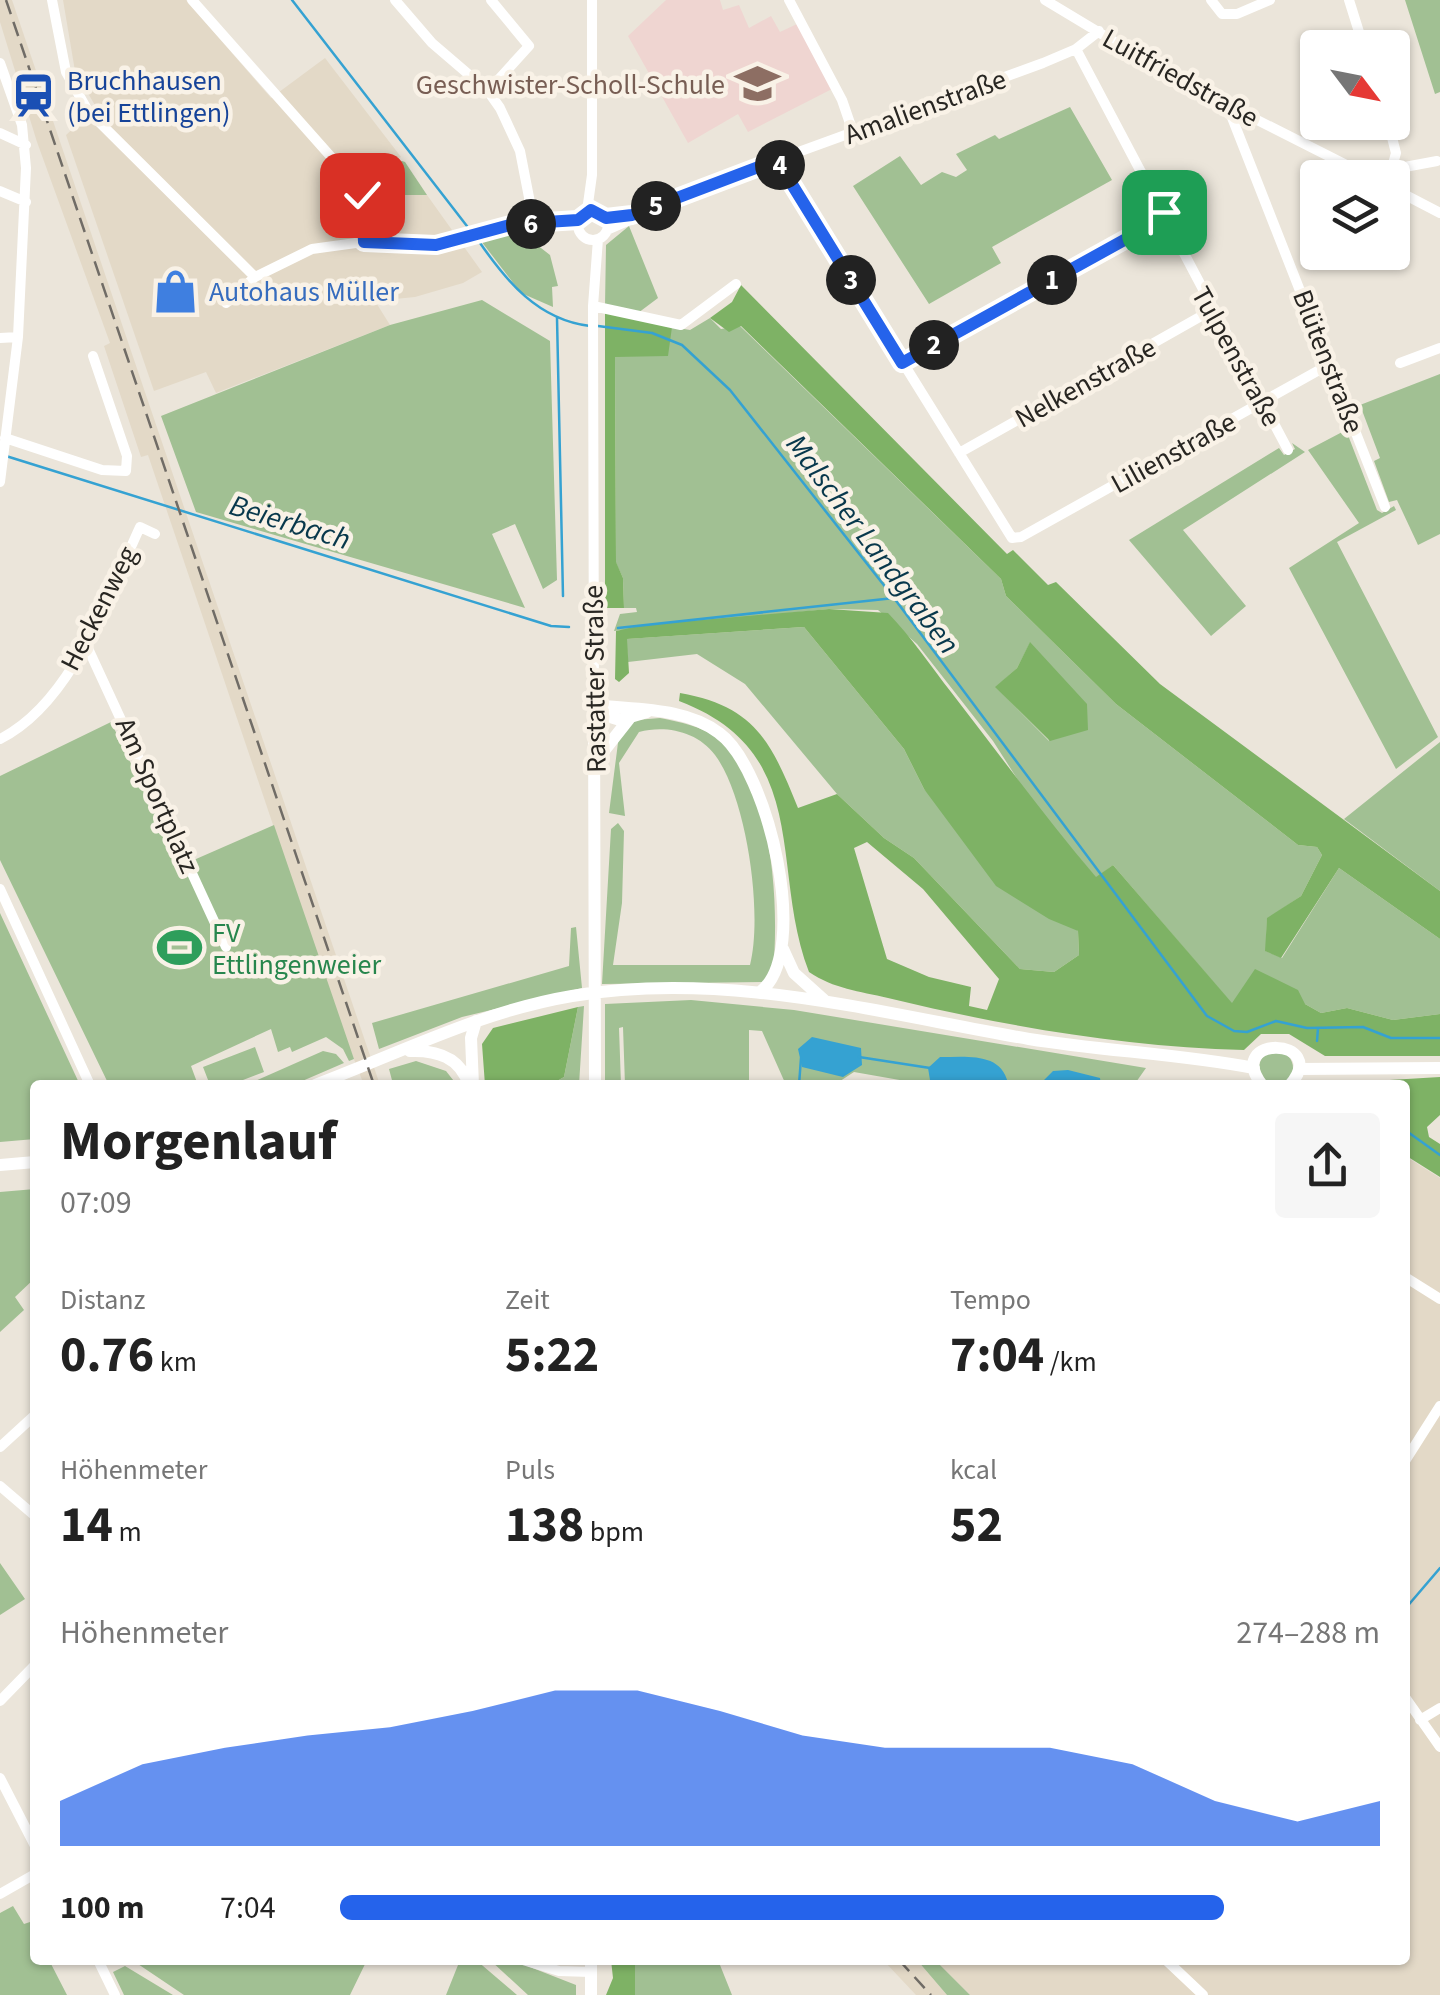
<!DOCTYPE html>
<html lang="de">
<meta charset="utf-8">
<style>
:root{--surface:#fff;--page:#f6f6f6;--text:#222;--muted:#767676;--accent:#2563eb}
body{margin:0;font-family:"Source Sans 3",sans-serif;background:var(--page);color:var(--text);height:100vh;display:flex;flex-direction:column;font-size:38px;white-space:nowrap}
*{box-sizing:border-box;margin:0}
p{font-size:32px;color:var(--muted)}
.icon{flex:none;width:55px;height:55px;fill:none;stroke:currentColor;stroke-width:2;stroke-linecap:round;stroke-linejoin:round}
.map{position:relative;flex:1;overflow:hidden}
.sheet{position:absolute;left:30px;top:1080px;width:1380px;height:885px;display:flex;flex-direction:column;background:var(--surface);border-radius:10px;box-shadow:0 2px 8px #0004}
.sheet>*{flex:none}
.needle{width:65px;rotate:122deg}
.fabs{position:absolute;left:1300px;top:30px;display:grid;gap:20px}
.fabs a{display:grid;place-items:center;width:110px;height:110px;border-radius:10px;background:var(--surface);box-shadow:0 2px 8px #0004;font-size:50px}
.pin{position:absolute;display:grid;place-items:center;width:85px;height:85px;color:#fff;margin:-42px;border-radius:20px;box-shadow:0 5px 15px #0006}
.km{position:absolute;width:50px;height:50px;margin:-25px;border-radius:50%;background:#222;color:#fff;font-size:28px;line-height:50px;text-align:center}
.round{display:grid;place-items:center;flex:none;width:105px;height:105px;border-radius:10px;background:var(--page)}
.headline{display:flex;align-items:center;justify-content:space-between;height:170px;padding:0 30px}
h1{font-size:55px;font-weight:700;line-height:75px}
.stats{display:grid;grid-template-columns:repeat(3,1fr);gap:15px;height:170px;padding:10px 30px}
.stats div{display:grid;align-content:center}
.stats b{font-size:50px;font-weight:700}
.stats small{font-size:28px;font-weight:400}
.stats p{font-size:28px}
.chart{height:280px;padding:20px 30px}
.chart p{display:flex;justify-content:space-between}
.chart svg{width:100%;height:180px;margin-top:10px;fill:var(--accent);opacity:.7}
ul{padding:0 30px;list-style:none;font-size:32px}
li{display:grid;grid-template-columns:160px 120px 1fr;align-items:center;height:75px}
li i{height:25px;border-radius:12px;background:var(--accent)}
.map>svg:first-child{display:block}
.built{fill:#e3d9c7}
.education{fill:#efd5d1}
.green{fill:#a1c093;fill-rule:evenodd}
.forest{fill:#7eb265;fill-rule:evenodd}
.water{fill:#35a2d2}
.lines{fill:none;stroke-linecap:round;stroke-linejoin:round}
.stream{stroke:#35a2d2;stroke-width:2.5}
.minor{stroke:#fff;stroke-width:10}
.major{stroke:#fff;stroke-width:12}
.rail{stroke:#706c66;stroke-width:2.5;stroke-dasharray:15 8;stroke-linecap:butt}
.route-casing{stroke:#fff;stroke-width:20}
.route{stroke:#2563eb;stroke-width:12}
.labels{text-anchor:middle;stroke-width:9;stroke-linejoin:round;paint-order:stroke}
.street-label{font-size:28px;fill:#282622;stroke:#f9f2e7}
.transit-label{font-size:28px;fill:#164399;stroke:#f9f2e7;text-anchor:start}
.education-label{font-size:28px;fill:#785e54;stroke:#f9f2e7;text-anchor:end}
.shop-label{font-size:28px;fill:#366cbe;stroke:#f9f2e7;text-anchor:start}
.leisure-label{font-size:28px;fill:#27864d;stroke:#f9f2e7;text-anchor:start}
.water-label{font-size:30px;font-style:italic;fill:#08384c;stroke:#f9f2e7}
</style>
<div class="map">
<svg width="1440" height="1995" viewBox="0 0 1440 1995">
<rect width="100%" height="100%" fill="#ebe5da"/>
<path class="built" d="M0,0H12L380,1085H364L341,1026L148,455L141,457L104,346L110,343L37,142L0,22Z
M63,0H186L271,98L325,58L401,157L358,181L366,195H427L482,272L463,283L415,297L375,301L390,325L216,393L206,372L154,391L66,135L96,107L75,71Z
M1405,1156L1440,1178V1995H970L935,1960H1405Z
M883,1960H917L947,1995H916Z"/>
<path class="education" d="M666,0H720L723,10L739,5L749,28L771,16L780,32L797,24L832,89L748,132L738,114L688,143L628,36Z"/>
<path class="green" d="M1405,0H1440V92L1435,94Z
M1070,107L1112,180L992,247L1001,263L929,304L853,186L900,156L921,185L942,172L956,177L967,170L956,154L995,135L999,139Z
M402,161L405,162L427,195H391L377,175Z
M629,226L658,298L638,313L605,306L606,245Z
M522,228L530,230L532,241L550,255L558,286L552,287L553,307L521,293L481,241Z
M482,300L550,341L557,580L543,589L515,524L492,534L525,608L196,512L161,416L390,325Z
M710,318L721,329L740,326L1001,579L1006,596L1116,704L1298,845L1317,847L1322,855L1301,896L1267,919L1266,951L1282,958L1339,868L1440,939V1014L1393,1020L1347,1008L1321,1013L1305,1004H1232L1113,865L1096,878L1032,802L993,741L917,644L878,610L829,609L614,631L620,614L637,612L636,608H624L623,578L616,563L615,356L672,327L690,330ZM1030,643L1049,741L996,687L1017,668Z
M1440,374V534L1418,545L1397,500L1389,502L1374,461L1380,458L1360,405Z
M1346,430L1377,510L1382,513L1394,506L1396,510L1337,542L1438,737L1396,769L1289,568L1359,523L1308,450Z
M1292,443L1305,452L1183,530L1246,606L1211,636L1129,540L1279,448L1284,455L1295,449Z
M804,627L904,749L924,789L1078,931L1079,955L1054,972L1020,969L914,858L884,838L837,794L745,684L697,654L628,662L626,639Z
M660,718C680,722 702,726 718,739C775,787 779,906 773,974L765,982L602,984L611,829L618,823L624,831L622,903L613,965H750C763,914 747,798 715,755C697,731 665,725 639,732L619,763L625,816L609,813L619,735L636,720Z
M111,722L180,866L274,825L354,1059L349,1061L343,1049L326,1037L292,1052L290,1047L278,1052L271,1029L191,1066L198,1085H109L0,860V776Z
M1440,742V891L1344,819Z
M0,913L80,1085H35V1139L0,1142Z
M576,927L582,988L462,1017L379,1049L372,1023L569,966L571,928Z
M691,1000L794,1010L1146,1068L1134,1085H928L854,1072L834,1085H786L762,1031L749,1030V1085H625L623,1027L619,1028L621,1085H605V1004Z
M584,1006L579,1085H550L564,1077L578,1007Z
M255,1047L264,1072L230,1085H210L203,1067Z
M323,1051L336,1054L344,1063L293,1085H246Z
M1259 1068a17 17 0 1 1 34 0a17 17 0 1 1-34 0Z
M416,1061L446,1071L457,1085L423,1081L393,1084L389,1069Z
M35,1189V1278L15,1297L24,1310L0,1332V1192Z
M0,1563L25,1599L0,1615Z
M13,1906L24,1924L30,1922L35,1960H49L67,1995H0V1913Z
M132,1960H367L350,1995H184Z
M460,1960H476L517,1995H446Z
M490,1960H512L576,1985V1995H528Z
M635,1960H718L732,1995H635Z
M917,1960H935L970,1995H947Z
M125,1966L173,1995H124L113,1972Z"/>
<path class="forest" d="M741,285L1007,554L1013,550L1048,585L1056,582L1160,684L1440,891V939L1339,868L1281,958L1265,951L1267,918L1301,896L1322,855L1317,847L1298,845L1116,704L1006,596L1001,579L741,326L729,332L710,318L732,302Z
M605,313L672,327L668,356L615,357L616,562L623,578L624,608H605Z
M829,609L888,613C912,638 930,665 951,692C999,754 1045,817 1096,877L1113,865L1232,1003L1255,969L1298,990L1305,1004L1321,1013L1347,1008L1393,1020L1440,1014V1056H1325L1289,1034H1261L1244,1050C1124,1047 1004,1026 888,998C859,991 834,989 809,972C769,868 814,752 679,701L680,693C756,706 772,744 798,808L837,794L884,838L914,858L1020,969L1054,972L1079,955L1078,931L1049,919L996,886L924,789L904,749L804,627L627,639L629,673L619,682L615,679L616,631L643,625ZM867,842L923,889L999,979L987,1010L969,1006L971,987L929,977L887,959L854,848Z
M1030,642L1087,704L1088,730L1050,741L995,687L1017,668Z
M578,1007L564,1077L550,1085H485L482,1044L493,1028Z
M1440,1077V1115L1427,1127L1429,1137L1440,1144V1177L1405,1155V1085H1306Z
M611,1960H635V1995H606L613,1978Z"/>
<path class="water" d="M812,1037L861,1048L862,1065L843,1077L802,1067L798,1049Z
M940,1057C967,1057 1001,1052 1008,1083L942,1085L930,1080L928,1068Z
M1068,1070L1100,1078L1101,1085H1039L1053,1071Z"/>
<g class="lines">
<path class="stream" d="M292,0L470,230
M478,240C506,281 538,320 590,326
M557,318L563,596
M598,326L652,333L682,345L730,390L894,598L1207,1016L1234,1031L1247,1032L1276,1021L1307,1028L1363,1027L1391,1038H1440
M6,456L551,626L569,627
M618,628L894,598
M1317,1041L1318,1028
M859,1057L930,1068
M1007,1082L1028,1085
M799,1085L801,1058
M1405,1130L1440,1155
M1405,1609L1440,1568"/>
<path class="minor" d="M52,0L66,72L88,111L255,277
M192,0L356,185L363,200V242
M395,0L432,43L488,91L500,108L520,151L534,223
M789,0L842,100L853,132
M1045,0L1178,80L1372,178
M1211,0L1222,14H1237L1270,0
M1349,0L1364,48
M1076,49L1288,450
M0,63L22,125L26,168L18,337L0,482
M488,91L529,46L491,0
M1227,105L1385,507
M1388,122L1396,153L1389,178
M0,133L26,145
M777,160L1012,538L1021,537L1330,364
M1394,169L1437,161
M1392,188L1440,213
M0,191L26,202
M578 225a15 15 0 1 1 30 0a15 15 0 1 1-30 0Z
M587,211L592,175V0
M607,230L727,178L1043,63L1076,49L1099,31
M226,303L255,277L312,249L363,242L436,245L514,224L578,220
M593,306L681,325L736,284
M0,338L18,337
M902,363L1164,218
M1400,363L1440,348
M5,438L102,470L126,471L127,456L93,356
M959,453L1212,310
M86,644L226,947
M594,705L593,306L598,239
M0,739C72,703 108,596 140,527L155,534
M0,889L90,1085
M1405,1277L1440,1299
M0,1447L35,1415
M1405,1461L1440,1406
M0,1486L35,1516
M1405,1697L1440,1747
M0,1701L35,1665
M1420,1720L1440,1708
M0,1778L35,1846
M0,1894L35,1874
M98,1960L115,1995
M523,1960L559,1971L591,1972
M1166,1960L1203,1995"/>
<path class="major" d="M594,712L620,720L647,712
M596,761L629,719
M783,949L794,973L824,1000
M410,1051C437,1050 460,1057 469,1085
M1299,1069L1440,1068
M315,1085C400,1053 482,1011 572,996C726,970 878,1013 1029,1039C1103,1051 1180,1054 1254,1068
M473,1085L471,1038L476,1021
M595,1085L594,705C635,710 685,707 719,733C768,768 812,953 760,992
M1262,1085C1223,1034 1331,1037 1290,1085
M0,1165L35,1162
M591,1995V1960"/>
<path class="rail" d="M6,0L374,1085
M899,1960L931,1995"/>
</g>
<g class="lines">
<defs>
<path id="route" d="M362,195L364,242L436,245L514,224L578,220L591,210L606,218L632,215L777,160L902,363L1164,218V212"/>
</defs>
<use href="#route" class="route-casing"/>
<use href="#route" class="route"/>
</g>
<defs>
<symbol id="school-bare" viewBox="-9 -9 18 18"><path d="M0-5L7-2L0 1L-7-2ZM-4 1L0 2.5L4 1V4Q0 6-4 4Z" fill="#8d6e63" stroke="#f9f2e7" stroke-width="2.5" paint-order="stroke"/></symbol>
<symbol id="station-bare" viewBox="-9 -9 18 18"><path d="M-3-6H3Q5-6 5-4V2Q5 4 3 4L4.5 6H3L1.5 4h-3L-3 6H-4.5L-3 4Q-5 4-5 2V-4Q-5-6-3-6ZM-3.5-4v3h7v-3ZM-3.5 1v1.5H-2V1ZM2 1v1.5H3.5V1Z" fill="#1a4fb4" stroke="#f9f2e7" stroke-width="2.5" paint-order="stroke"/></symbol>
<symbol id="shop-bare" viewBox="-9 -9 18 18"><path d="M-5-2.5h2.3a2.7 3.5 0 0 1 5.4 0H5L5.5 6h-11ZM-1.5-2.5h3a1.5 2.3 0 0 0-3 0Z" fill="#3f7fe0" stroke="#f9f2e7" stroke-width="2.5" paint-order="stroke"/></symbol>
<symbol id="stadium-bare" viewBox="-9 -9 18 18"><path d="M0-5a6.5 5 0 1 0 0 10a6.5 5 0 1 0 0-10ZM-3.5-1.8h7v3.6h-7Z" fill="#2e9e5b" stroke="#f9f2e7" stroke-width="2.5" paint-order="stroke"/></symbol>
</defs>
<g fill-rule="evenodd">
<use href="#school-bare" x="726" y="52" width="63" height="63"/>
<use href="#station-bare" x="2" y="64" width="63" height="63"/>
<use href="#shop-bare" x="144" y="260" width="63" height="63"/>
<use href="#stadium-bare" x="148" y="916" width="63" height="63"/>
</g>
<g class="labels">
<g class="street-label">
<text transform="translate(1181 77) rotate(29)" y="10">Luitfriedstraße</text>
<text transform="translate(925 106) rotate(-20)" y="10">Amalienstraße</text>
<text transform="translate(1237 356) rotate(61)" y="10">Tulpenstraße</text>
<text transform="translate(1329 361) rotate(69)" y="10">Blütenstraße</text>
<text transform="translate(1085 382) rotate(-29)" y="10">Nelkenstraße</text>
<text transform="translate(1173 452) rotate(-29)" y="10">Lilienstraße</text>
<text transform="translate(98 608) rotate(-63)" y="10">Heckenweg</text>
<text transform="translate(594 679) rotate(-91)" y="10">Rastatter Straße</text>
<text transform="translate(158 795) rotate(66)" y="10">Am Sportplatz</text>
</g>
<g class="transit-label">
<text x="67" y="90">Bruchhausen<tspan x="67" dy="32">(bei Ettlingen)</tspan></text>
</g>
<g class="education-label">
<text x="725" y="94">Geschwister-Scholl-Schule</text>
</g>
<g class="shop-label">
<text x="209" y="301">Autohaus Müller</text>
</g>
<g class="leisure-label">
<text x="212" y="942">FV<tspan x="212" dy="32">Ettlingenweier</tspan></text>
</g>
<g class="water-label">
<text transform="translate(290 522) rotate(17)" y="10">Beierbach</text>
<text transform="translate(873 544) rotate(53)" y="10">Malscher Landgraben</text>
</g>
</g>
</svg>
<div class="fabs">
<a><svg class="needle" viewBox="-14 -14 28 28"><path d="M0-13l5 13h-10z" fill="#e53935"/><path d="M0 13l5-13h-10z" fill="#767676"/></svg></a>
<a><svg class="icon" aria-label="layers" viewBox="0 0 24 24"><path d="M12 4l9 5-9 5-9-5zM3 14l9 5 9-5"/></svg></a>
</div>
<div class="pin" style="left:1164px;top:212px;background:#1e9e55"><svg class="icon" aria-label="arrive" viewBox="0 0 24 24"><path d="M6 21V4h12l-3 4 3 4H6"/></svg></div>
<div class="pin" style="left:362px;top:195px;background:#d93025"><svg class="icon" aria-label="check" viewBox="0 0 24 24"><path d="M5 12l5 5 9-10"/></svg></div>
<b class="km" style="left:1052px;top:280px">1</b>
<b class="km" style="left:934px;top:345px">2</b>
<b class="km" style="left:851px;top:280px">3</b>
<b class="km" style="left:780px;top:165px">4</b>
<b class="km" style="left:656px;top:206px">5</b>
<b class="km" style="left:531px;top:224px">6</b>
<section class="sheet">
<div class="headline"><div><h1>Morgenlauf</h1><p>07:09</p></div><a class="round"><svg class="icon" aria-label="share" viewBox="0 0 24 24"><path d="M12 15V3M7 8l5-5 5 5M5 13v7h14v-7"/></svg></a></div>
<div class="stats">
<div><p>Distanz</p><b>0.76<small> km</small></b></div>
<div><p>Zeit</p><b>5:22</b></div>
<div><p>Tempo</p><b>7:04<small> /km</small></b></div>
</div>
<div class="stats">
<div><p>Höhenmeter</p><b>14<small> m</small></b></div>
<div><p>Puls</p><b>138<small> bpm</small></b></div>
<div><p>kcal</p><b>52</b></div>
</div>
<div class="chart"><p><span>Höhenmeter</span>274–288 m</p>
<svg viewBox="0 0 160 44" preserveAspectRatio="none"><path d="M0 44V33L10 24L20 20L30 17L40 15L50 11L60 6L70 6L80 11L90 17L100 20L110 20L120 20L130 24L140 33L150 38L160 33V44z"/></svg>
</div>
<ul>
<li><b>100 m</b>7:04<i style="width:85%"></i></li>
</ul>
</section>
</div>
